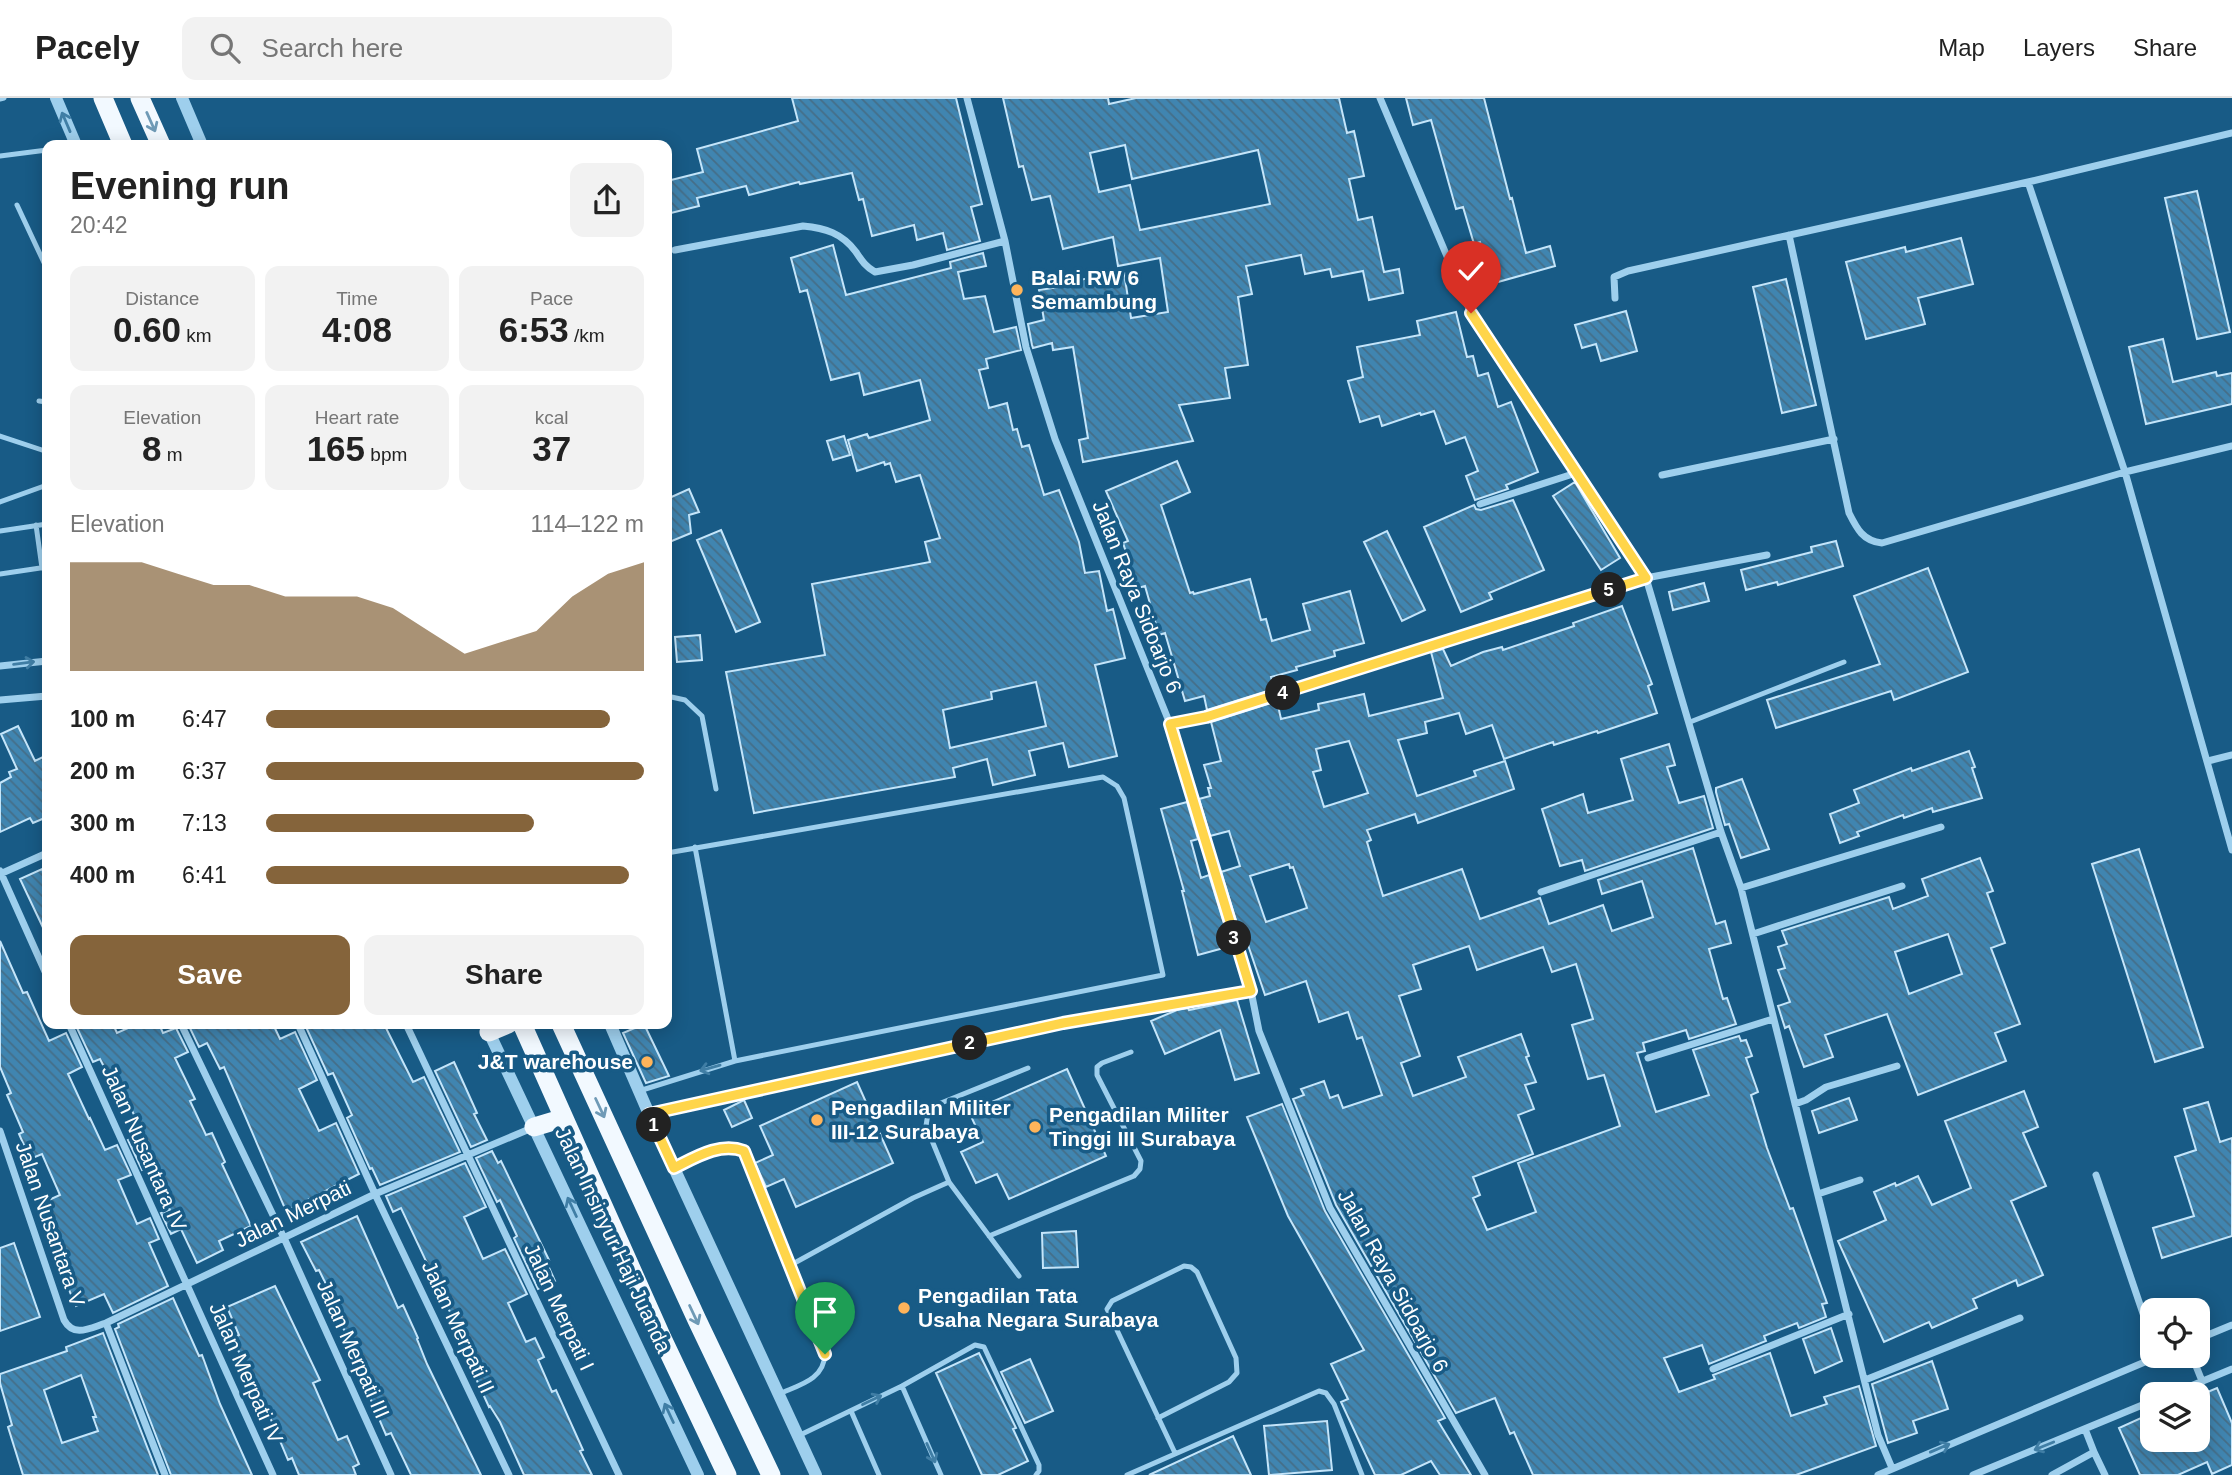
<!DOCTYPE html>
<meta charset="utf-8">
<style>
:root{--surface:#fff;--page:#f2f2f2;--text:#222;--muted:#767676;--line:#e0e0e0;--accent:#85643b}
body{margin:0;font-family:Arial,sans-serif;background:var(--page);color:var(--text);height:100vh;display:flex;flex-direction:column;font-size:26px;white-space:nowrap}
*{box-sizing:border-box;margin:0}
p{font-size:23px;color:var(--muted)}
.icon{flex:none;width:38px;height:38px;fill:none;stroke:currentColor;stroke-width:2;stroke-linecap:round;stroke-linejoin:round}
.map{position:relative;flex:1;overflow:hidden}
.side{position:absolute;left:42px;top:42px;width:630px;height:889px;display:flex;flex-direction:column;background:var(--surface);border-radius:14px;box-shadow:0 4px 18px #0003}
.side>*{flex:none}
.controls{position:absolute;left:2140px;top:1200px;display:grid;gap:14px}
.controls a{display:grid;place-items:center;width:70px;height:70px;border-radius:14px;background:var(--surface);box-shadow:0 4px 18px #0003;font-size:35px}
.pin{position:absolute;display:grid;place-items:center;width:60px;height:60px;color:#fff;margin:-72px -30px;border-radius:50% 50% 50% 0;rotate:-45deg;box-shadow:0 0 7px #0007}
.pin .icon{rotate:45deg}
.km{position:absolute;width:35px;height:35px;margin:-18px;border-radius:50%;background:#222;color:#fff;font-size:19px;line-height:35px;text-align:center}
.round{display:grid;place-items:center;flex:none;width:74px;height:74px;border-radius:14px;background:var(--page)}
.overview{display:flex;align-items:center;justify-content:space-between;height:119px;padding:0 28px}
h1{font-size:38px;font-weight:600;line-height:52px}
.metrics{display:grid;grid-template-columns:repeat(3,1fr);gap:10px;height:119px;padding:7px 28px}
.metrics div{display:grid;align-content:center;border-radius:14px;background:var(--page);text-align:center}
.metrics b{font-size:35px;font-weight:600}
.metrics small{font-size:19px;font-weight:400}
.metrics p{font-size:19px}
.chart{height:196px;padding:14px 28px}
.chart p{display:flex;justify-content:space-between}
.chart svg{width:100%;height:126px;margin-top:7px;fill:var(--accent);opacity:.7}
.button{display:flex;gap:14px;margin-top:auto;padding:14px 28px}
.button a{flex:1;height:80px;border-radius:14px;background:var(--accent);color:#fff;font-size:28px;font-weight:600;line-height:80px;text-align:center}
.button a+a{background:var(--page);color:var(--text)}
ul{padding:0 28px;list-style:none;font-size:23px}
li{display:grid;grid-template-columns:112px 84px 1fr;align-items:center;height:52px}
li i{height:18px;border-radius:9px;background:var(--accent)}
header{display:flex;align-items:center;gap:42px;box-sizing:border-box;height:98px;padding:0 35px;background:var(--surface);border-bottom:2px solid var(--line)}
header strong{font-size:33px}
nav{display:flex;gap:38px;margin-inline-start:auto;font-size:24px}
.search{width:490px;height:63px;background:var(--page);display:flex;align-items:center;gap:18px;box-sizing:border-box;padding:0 24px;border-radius:14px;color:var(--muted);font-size:26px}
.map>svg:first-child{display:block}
.building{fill:url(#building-back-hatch);stroke:#c4e5fa;stroke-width:2;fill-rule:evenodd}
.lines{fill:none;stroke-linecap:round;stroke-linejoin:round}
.service{stroke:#9ecfed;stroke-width:5}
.minor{stroke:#9ecfed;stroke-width:7}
.tertiary{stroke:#9ecfed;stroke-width:12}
.trunk{stroke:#f2f9ff;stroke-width:19}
.oneway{stroke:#407ea5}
.oneway2{stroke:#6f9ab6}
.route-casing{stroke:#fff;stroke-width:14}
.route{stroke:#ffd54a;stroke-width:9}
.poi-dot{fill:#ffb45a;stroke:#185b86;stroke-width:2.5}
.labels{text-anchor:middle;stroke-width:7;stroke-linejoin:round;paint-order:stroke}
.poi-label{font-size:21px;font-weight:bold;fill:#fff;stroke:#185b86;text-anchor:start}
.street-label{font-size:21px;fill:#fff;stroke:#185b86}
</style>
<header>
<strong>Pacely</strong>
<div class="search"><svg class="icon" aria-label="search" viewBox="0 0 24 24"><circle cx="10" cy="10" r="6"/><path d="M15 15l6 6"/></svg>Search here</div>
<nav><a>Map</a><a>Layers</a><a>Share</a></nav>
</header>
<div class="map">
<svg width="2232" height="1377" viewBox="0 0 2232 1377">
<defs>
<pattern id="building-back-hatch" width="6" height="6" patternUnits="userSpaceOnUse" patternTransform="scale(1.75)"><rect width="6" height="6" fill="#4085b0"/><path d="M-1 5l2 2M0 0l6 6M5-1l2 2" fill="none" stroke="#456e88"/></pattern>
</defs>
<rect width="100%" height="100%" fill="#185b86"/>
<path class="building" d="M792,0H956L982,106L971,109L980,143L947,152L943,135L917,142L914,127L872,138L863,101L859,102L852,75L800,86L799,84L749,97L746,88L697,100L699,108L667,116V83L703,74L697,51L798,23Z
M1003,0H1108L1109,6L1136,0H1339L1347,35L1354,33L1364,78L1349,81L1358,122L1372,119L1384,174L1399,171L1403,195L1369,202L1363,173L1332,179L1330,171L1305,176L1301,157L1246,168L1252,196L1238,199L1248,267L1225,270L1230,300L1179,307L1193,343L1083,364L1079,342L1088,340L1073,249L1053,252L1052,245L1033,250L1032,247L1028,226L1044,222L1039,192L1080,186L1079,182L1124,174L1131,220L1168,214L1160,160L1118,168L1113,139L1063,151L1050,98L1032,102L1023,68L1019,69ZM1125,47L1132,81L1258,52L1270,106L1140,132L1130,87L1099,94L1090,55Z
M1406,0H1484L1510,101L1512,100L1526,155L1550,148L1555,168L1491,186L1480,144L1474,146L1463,109L1456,111L1431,22L1413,27Z
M2197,93L2230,234L2197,241L2165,100Z
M1961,140L1973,186L1918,200L1925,226L1866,241L1846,164L1905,149L1906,154Z
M833,147L846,197L951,170L950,164L983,155L986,168L958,174L964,201L985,198L994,234L1016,229L1021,252L986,261L988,270L979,272L989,310L1007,305L1013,332L1017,331L1022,349L1029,347L1044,397L1059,392L1079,444L1085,475L1099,473L1107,513L1113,511L1125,560L1095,567L1117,658L1069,669L1063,645L1029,653L1035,677L993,687L987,661L953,670L955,679L754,715L726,574L825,557L812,486L930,464L925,444L940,440L920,377L896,384L890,365L885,367L884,364L857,373L848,342L867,336L869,340L930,322L920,282L864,297L859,275L831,282L807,192L800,194L791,160ZM1036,584L1046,628L950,650L943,612L992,601L991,594Z
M1786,181L1816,307L1782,315L1753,189Z
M1626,213L1637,253L1601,263L1596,246L1582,250L1575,227Z
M1456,214L1467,259L1473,258L1478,278L1488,275L1498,309L1511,304L1538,374L1506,387L1508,391L1475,402L1466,378L1478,373L1465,339L1446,346L1434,313L1421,317L1420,315L1382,328L1379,318L1360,324L1348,283L1363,279L1357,249L1420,237L1417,223Z
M2163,241L2173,284L2216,274L2217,278L2232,275V306L2146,326L2129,249Z
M844,338L850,357L833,362L827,343Z
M1177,363L1190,394L1161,407L1190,495L1193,494L1194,496L1250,481L1261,522L1266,521L1272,543L1310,532L1303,506L1350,493L1364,545L1334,553L1335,558L1296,569L1297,572L1271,579L1274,591L1207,612L1204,598L1185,603L1165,535L1159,537L1145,488L1138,490L1123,445L1128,443L1106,393Z
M1575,384L1620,460L1601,472L1553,398Z
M689,391L699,414L689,417L691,435L667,445V401Z
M1513,402L1544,472L1489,495L1492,501L1461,514L1424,429L1474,407L1476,411L1481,412Z
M721,432L760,524L736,534L697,442Z
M1387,433L1425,512L1402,523L1364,444Z
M1836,443L1843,468L1778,487L1777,484L1746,492L1741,472L1812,454L1811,449Z
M1928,470L1968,574L1894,602L1891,593L1776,630L1767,602L1880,566L1854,498Z
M1704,485L1709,503L1673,512L1669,494Z
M1622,508L1652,586L1648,588L1657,615L1598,635L1597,633L1554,647L1553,644L1504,661L1492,627L1466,636L1459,615L1425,624L1427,635L1398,642L1417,698L1476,678L1474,673L1505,663L1514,691L1418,725L1415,716L1367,732L1371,742L1367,744L1383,798L1462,771L1480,821L1540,800L1549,826L1603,807L1612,833L1653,819L1642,783L1602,796L1598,782L1693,750L1716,826L1725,823L1731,845L1709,851L1723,901L1727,900L1736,926L1689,941L1686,932L1643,945L1645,953L1637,955L1656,1014L1709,997L1693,952L1739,938L1741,943L1746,942L1752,958L1746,960L1758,994L1751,997L1767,1050L1790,1111L1793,1110L1827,1205L1822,1206L1826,1219L1799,1230L1797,1225L1764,1238L1766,1243L1709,1266L1702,1247L1664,1260L1679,1294L1715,1281L1713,1277L1770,1255L1791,1318L1827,1306L1824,1299L1859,1288L1876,1348L1796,1377H1533L1514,1334L1510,1336L1495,1300L1456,1315L1336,1107L1293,1001L1304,997L1301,991L1324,983L1330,1000L1338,997L1343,1010L1382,997L1362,939L1357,941L1348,914L1319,924L1306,883L1265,897L1247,844L1243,845L1221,774L1240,768L1229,733L1210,738L1199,701L1210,698L1208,690H1211L1204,667L1221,663L1211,624L1277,603L1281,621L1319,612L1318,606L1364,596L1369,618L1443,600L1431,554L1443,551L1451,568L1483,554L1502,549L1503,552L1574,528L1573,525ZM1349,643L1368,695L1324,709L1313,674L1321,672L1316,651ZM1289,766L1290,770L1293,769L1307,810L1266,824L1250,778ZM1469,848L1477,872L1543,849L1552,874L1576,866L1593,921L1572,927L1588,981L1604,977L1620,1028L1518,1065L1536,1114L1487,1132L1473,1100L1480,1097L1473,1079L1533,1056L1518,1017L1534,1011L1525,987L1536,984L1526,959L1529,958L1521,936L1458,959L1466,979L1413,998L1401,965L1420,958L1399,898L1421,891L1413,867Z
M700,537L702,562L677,564L675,539Z
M18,628L35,663L47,657V719L33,725L30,720L0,734V685L11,679L9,674L17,671L1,636Z
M1669,646L1675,667L1667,669L1679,705L1704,698L1713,730L1585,773L1582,762L1560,768L1542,711L1583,696L1588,715L1633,702L1621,661Z
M1969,653L1975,669L1972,670L1982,700L1933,714L1932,710L1904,720L1903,717L1857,734L1859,738L1840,745L1830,716L1859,705L1854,692L1911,670L1912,673Z
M1742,681L1769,751L1741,760L1729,726L1725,727L1716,694V690Z
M1187,704L1198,741L1191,743L1201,780L1209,777L1231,848L1198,857L1182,793H1184L1161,711Z
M2139,751L2203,949L2155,964L2092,766Z
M1980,760L1993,793L1987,795L2005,845L1991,850L2020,926L1995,935L2006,963L1918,997L1887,916L1825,937L1833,959L1804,969L1789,928L1785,930L1778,908L1790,904L1778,872L1785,870L1778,849L1787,846L1782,833L1889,799L1893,811L1928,798L1922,781ZM1948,836L1962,876L1909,896L1895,854Z
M42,771L47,783V838L20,781Z
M0,843L23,895L27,894L49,943L66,935L82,969L68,976L89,1021L90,1020L105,1052L117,1047L131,1077L118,1082L137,1126L150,1120L159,1141L149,1145L168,1188L113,1215L104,1196L76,1208L66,1185L74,1182L42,1105L60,1097L42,1056L30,1061L19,1036L23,1034L7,997L11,995L0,969Z
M1237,902L1259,975L1235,982L1220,932L1165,956L1151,923L1177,912L1188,910L1189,912Z
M85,926H113L117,935L137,926H159L163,935L176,930L188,954L175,960L195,1001L190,1003L206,1037L212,1035L225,1064L222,1066L251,1128L219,1143L223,1152L197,1165L181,1131L171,1136L161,1115L170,1112L149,1069L142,1072L128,1042L143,1036L128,1004L123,1006L100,961L93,964L77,930Z
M188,926H273L280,941L295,934L317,982L299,991L319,1033L336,1025L359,1076L286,1113L224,969L220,971L207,945L199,949Z
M314,926H384L413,984L424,979L460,1054L380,1087L372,1070L370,1071L347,1020L352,1017L333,975L328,977L306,929Z
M644,926L669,978L646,985L623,935Z
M454,964L477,1015L474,1016L487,1042L471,1049L435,973Z
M1067,971L1106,1058L1009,1101L997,1076L976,1085L961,1054L983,1044L969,1014Z
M857,984L893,1065L796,1109L784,1081L766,1089L755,1065L773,1057L760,1028Z
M2024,993L2038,1029L2023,1035L2046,1088L2011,1103L2043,1177L2018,1188L2016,1182L1973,1201L1977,1210L1932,1230L1929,1224L1884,1244L1838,1143L1886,1122L1874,1094L1895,1085L1896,1088L1918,1078L1932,1107L1971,1090L1945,1023Z
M1849,1000L1857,1022L1819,1035L1812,1013Z
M744,1002L752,1020L732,1029L724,1012Z
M2208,1004L2220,1044L2232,1040V1138L2162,1160L2153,1130L2194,1118L2175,1059L2196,1052L2184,1011Z
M1282,1006L1325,1113L1445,1320L1438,1323L1471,1377H1440L1431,1363L1401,1377H1375L1341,1304L1348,1301L1331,1266L1364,1252L1288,1118L1247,1019Z
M492,1053L498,1065L501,1063L549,1162L546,1163L555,1183L538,1191L514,1140L517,1138L500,1102L497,1104L476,1060Z
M465,1065L486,1109L464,1119L483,1161L505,1151L527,1196L508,1205L526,1244L535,1240L544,1259L538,1262L552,1294L556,1292L583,1352L580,1353L592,1377H524L500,1324L490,1308L489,1309L478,1285L471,1269L475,1267L401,1110L393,1114L386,1098Z
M357,1118L398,1210L403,1207L418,1240L417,1241L427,1266L481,1377H411L391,1335L386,1337L343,1237L346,1236L338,1219L341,1217L319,1172L316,1173L301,1144Z
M1076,1133L1078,1169L1043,1170L1042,1135Z
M14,1145L40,1219L0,1233V1150Z
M275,1188L320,1282L313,1285L338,1342L347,1338L359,1366L353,1369L356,1377H299L292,1360L288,1362L253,1279L250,1280L233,1240L239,1237L227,1209Z
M173,1200L199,1258L202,1257L220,1306L252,1377H171L115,1231L119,1229L118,1226Z
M1831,1230L1842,1263L1815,1275L1803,1241Z
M103,1235L158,1377H23L8,1329L12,1327L0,1285V1276L67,1253L66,1249ZM81,1277L96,1319H93L98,1333L62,1345L44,1292Z
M979,1255L1016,1330L1013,1331L1028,1363L998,1377H982L936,1275Z
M1030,1261L1053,1313L1025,1325L1001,1274Z
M1932,1263L1948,1311L1913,1323L1917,1335L1888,1345L1872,1286Z
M2217,1290L2232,1325V1367L2212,1376L2207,1364L2178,1377H2140L2119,1330L2152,1315V1342H2198V1298Z
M1327,1323L1332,1372L1269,1377L1264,1328Z
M1233,1338L1251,1377H1149Z"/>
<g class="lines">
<path class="service" d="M0,1L4,0
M0,58L47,52
M17,107L47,171
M39,303L47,304
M0,338L42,352
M0,404L47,387
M36,427L42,470
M0,433L47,426
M0,476L47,469
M667,598L685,602L702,618L716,691
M1690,624L1844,564
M695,749L735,963
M639,993L735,963L1163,877L1124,700L1117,688L1103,679L667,755
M674,1070C696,1059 720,1044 744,1053L825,1256C824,1282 799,1287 779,1296
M989,1138L1134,1078L1140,1071L1141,1063L1097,977V969L1102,965L1131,954
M789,1168L913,1100L949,1084
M1019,1178L949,1084L926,1028L928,1015L936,1007L1028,970
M902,1288L941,1377
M851,1313L879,1377
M1158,1320L1229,1284L1237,1275L1236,1260L1197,1174L1191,1169L1184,1168L1112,1203L1107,1211L1175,1355
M798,1338L902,1288L975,1247L984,1249L1039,1367V1373L1036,1377
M1127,1377L1319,1293L1326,1295L1334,1306L1362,1377"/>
<path class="minor" d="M967,0L1005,143L1026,249L1055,341L1170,626L1251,893L1259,933L1330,1110L1485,1377
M1380,0L1471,215L1646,480L1721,734L1741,790L1878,1337L1892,1370
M2028,84L2125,374L2232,752
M1789,137L1849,415C1857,431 1863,443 1882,445L2125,374L2232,348
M675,152L803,128C825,130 842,135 856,154C862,163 865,168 875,174L913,167L1005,143
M1615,200L1614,179L1628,173L2028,84L2232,35
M1662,377L1834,341
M1480,406L1576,375
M0,568L47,563
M0,602L47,598
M1170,626L1206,619L1646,480L1767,457
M2208,663L2232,657
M0,773L47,878
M0,776L47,755
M1741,790L1941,729
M1541,794L1721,734
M1753,836L1902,788
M69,926L273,1377
M181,926L284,1140L391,1377
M298,926L375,1096L509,1377
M406,926L619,1377
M1648,960L1773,921
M1795,1006L1806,1002L1826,989L1897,968
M649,1016L1063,925L1251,893
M0,1033L64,1222C74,1240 90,1230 106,1225L375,1096L532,1030
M2096,1077L2152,1242
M1818,1096L1860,1082
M106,1225L165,1377
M2198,1241L2232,1227
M2192,1258L2202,1283
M1713,1271L1849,1216
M1865,1282L2020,1220
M2169,1297L2232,1271
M2085,1331L2094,1354
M1878,1377L2159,1258
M1973,1377L2152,1303
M2052,1377L2094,1354L2105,1377"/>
<path class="tertiary" d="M56,0L76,47
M182,0L202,47
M610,926L649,1016L816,1377
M486,928L698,1377"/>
<path class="trunk" d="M103,0L123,47
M140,0L161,47
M522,926L662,1240L727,1377
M561,926L697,1222L771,1377
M489,934L508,926
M534,1029L564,1020"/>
</g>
<defs><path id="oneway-shaft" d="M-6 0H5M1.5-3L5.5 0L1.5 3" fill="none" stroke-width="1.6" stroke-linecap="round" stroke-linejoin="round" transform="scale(1.75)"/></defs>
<g class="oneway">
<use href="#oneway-shaft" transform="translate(66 24) rotate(-113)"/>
<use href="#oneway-shaft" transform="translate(24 565) rotate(-7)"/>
<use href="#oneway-shaft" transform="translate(710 970) rotate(164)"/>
<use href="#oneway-shaft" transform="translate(572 1109) rotate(-115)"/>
<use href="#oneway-shaft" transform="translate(872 1302) rotate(-26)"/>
<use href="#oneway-shaft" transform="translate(669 1315) rotate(-115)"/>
<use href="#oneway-shaft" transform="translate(2044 1348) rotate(158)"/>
<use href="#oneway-shaft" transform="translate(1940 1350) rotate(-23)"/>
<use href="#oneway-shaft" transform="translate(931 1355) rotate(66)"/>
</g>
<g class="oneway2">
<use href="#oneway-shaft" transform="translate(151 24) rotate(66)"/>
<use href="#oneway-shaft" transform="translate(600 1010) rotate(65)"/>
<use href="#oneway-shaft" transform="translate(694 1217) rotate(65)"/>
</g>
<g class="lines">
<defs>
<path id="route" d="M825,1256L744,1053C720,1044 696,1059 674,1070L649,1016L1063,925L1251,893L1170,626L1206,619L1646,480L1471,215"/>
</defs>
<use href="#route" class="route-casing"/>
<use href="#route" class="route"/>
</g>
<g class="poi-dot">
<circle cx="1017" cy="192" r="7"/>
<circle cx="647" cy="964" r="7"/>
<circle cx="817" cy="1022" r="7"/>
<circle cx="1035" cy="1029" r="7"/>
<circle cx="904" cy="1210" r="7"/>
</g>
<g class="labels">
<g class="poi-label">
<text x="1031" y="187">Balai RW 6<tspan x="1031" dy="24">Semambung</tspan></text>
<text x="633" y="971" text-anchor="end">J&amp;T warehouse</text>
<text x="831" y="1017">Pengadilan Militer<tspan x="831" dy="24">III-12 Surabaya</tspan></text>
<text x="1049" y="1024">Pengadilan Militer<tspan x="1049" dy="24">Tinggi III Surabaya</tspan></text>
<text x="918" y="1205">Pengadilan Tata<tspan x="918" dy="24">Usaha Negara Surabaya</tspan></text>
</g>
<g class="street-label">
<text transform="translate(1137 499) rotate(68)" y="7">Jalan Raya Sidoarjo 6</text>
<text transform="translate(144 1050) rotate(66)" y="7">Jalan Nusantara IV</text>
<text transform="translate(293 1116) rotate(-26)" y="7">Jalan Merpati</text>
<text transform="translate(50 1126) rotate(71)" y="7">Jalan Nusantara V</text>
<text transform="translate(613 1142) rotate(65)" y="7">Jalan Insinyur Haji Juanda</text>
<text transform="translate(1393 1183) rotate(61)" y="7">Jalan Raya Sidoarjo 6</text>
<text transform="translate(559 1209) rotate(65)" y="7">Jalan Merpati I</text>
<text transform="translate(458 1229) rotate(65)" y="7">Jalan Merpati II</text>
<text transform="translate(353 1251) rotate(66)" y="7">Jalan Merpati III</text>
<text transform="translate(246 1275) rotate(66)" y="7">Jalan Merpati IV</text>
</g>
</g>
</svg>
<div class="controls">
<a><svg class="icon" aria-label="locate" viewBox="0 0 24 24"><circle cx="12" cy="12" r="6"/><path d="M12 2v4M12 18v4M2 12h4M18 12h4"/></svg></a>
<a><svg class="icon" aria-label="layers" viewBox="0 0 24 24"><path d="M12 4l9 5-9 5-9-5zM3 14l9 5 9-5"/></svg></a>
</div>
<div class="pin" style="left:825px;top:1256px;background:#1e9e55"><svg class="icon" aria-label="arrive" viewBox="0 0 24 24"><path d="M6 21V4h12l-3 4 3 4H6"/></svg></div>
<div class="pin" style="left:1471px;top:215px;background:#d93025"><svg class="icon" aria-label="check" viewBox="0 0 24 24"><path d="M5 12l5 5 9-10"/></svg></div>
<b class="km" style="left:654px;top:1027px">1</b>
<b class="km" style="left:970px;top:945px">2</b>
<b class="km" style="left:1234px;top:840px">3</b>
<b class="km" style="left:1283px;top:595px">4</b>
<b class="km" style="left:1609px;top:492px">5</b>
<section class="side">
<div class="overview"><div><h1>Evening run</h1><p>20:42</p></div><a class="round"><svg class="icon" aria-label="share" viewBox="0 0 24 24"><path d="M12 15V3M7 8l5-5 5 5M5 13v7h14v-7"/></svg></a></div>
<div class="metrics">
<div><p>Distance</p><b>0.60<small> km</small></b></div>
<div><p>Time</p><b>4:08</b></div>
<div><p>Pace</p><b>6:53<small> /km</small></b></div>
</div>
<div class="metrics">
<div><p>Elevation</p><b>8<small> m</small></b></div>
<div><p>Heart rate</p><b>165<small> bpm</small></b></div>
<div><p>kcal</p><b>37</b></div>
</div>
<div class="chart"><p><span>Elevation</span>114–122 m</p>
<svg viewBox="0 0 160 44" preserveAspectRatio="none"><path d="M0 44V6L10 6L20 6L30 10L40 14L50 14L60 18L70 18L80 18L90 22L100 30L110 38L120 34L130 30L140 18L150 10L160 6V44z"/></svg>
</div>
<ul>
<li><b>100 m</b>6:47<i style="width:91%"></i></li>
<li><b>200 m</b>6:37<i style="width:100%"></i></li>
<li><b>300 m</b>7:13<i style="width:71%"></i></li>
<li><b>400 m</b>6:41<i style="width:96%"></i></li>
</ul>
<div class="button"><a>Save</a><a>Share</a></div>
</section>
</div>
